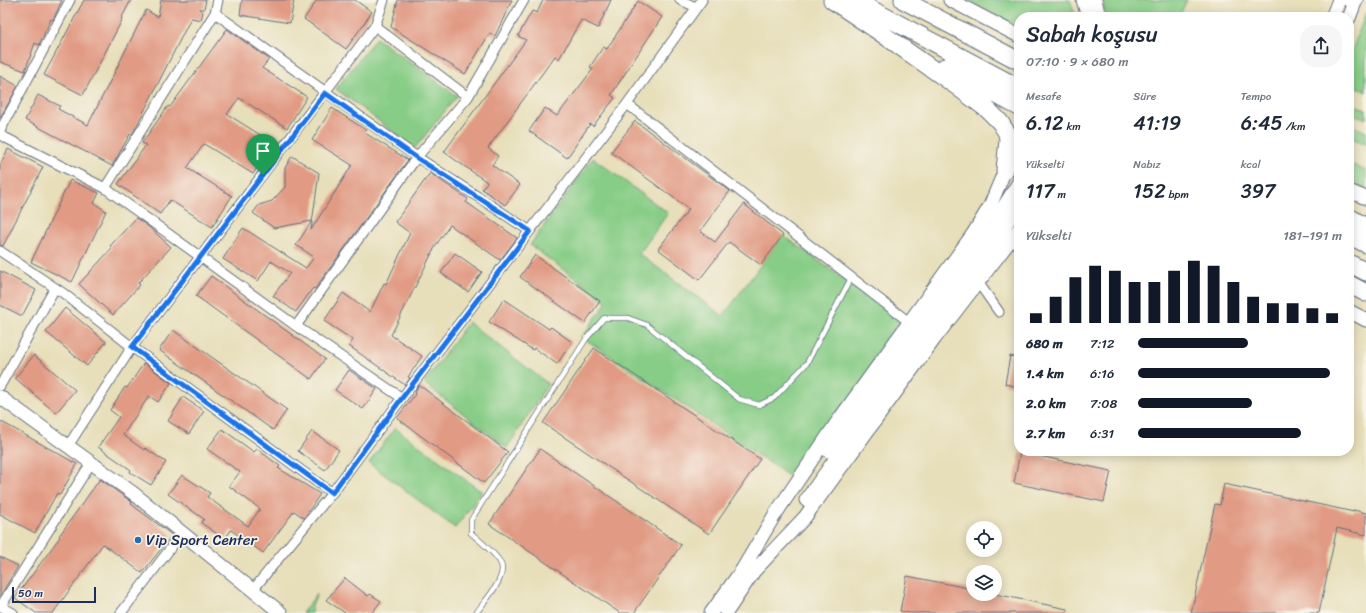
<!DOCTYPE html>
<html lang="tr">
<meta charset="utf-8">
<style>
:root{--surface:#fff;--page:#f6f6f7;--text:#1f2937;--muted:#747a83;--accent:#111827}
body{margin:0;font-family:Sriracha,sans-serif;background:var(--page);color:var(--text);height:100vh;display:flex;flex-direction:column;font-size:15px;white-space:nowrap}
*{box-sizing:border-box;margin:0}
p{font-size:13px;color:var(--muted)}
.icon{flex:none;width:22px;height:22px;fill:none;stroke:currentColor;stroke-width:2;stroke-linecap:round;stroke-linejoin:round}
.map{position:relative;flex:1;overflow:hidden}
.sheet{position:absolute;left:1014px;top:12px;width:340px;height:444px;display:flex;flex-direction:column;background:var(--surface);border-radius:16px;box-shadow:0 2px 10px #0003}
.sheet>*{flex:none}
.buttons{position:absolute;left:966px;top:521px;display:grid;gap:8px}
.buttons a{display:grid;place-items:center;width:36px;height:36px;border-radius:50%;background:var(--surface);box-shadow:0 2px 10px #0003;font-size:20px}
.scale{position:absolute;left:12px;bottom:10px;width:84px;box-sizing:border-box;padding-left:4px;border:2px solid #1b2f5e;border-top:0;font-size:11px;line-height:14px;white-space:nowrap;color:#1b2f5e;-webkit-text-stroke:3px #f7f3e8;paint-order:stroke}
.pin{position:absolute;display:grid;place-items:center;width:34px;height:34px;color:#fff;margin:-41px -17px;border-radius:50% 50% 50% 0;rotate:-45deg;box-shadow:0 0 4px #0007}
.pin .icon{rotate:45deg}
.round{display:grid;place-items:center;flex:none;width:42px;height:42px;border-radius:16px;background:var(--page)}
.overview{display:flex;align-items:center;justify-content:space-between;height:68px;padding:0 12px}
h1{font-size:22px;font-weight:600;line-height:30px}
.stats{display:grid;grid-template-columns:repeat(3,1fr);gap:6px;height:68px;padding:4px 12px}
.stats div{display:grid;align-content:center}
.stats b{font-size:20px;font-weight:600}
.stats small{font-size:11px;font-weight:400}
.stats p{font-size:11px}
.chart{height:112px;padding:8px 12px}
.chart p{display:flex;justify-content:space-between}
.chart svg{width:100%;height:72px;margin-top:4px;stroke:var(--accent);stroke-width:6}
ul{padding:0 12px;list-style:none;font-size:13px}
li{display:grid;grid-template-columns:64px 48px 1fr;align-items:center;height:30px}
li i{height:10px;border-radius:5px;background:var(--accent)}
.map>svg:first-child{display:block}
.green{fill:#88cd87;stroke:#527e72}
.building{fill:#e19a83}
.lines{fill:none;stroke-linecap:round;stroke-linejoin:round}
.lane-casing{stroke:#626d7e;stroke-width:6}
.street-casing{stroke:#626d7e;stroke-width:11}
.secondary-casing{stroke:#626d7e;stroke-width:15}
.highway-casing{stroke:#626d7e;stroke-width:19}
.lane{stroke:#fff;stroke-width:4.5}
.street{stroke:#fff;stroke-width:9}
.secondary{stroke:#fff;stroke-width:13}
.highway{stroke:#fff;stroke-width:17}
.route-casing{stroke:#fff;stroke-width:8}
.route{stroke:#1a73e8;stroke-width:5}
.poi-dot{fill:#1f6fb2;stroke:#f7f3e8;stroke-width:1.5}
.labels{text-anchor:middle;stroke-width:3.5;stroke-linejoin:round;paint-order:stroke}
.poi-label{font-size:15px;fill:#1b2f5e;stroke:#f7f3e8;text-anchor:start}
</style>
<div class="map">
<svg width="1366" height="613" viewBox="0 0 1366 613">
<rect width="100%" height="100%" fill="#f7f3e8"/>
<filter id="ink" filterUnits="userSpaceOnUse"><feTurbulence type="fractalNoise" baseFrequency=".025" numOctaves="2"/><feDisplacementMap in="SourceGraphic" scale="8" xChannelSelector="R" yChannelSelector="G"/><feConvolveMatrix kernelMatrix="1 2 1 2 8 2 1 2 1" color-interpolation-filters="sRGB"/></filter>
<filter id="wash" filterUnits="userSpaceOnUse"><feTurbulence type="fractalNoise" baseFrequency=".012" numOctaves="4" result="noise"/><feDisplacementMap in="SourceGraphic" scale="16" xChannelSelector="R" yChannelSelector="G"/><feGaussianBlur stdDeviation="0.9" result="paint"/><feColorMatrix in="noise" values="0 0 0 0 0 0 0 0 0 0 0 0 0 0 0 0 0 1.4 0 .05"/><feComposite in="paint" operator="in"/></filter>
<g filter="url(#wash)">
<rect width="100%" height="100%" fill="#e7dfba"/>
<path class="green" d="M967,0H1070L1076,17H1019V27Z
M1103,0H1187L1179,17H1105Z
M1366,12V92L1349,83V59Z
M376,38L457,96L415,148L336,89Z
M1349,103L1366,109V119L1349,112Z
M1349,124L1366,132V144L1349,137Z
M593,158L668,213L639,254L723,316L783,235L908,326L795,480L582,337L607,302L530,245Z
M1349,163L1366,171V190L1352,184L1355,179L1349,177Z
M468,322L548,384L507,448L424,383Z
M395,428L482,492L455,528L369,463Z
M317,594L312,606V613H302Z"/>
<g id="blocks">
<path class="building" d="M0,0H62L53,20L51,19L39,45L35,43L25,71L0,62Z
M84,0H131L121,19L122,20L83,95L44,75Z
M161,0H206L204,9H199L203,12L201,20L191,18L134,131L131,135L130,134L112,166L25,120L38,95L60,106L58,109L88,125L146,10L158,17Z
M242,0H294L290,23L240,15Z
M317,0H355L372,12L346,49L304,19Z
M398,0H512L495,36L490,33L465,74L391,27Z
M543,0H611L598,28L581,20L559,59L555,56L488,148L498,156L492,165L520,185L505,205L482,189L487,182L444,152L526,40L518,36L532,11L537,13Z
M638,1L662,17L611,95L615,98L593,126L590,124L567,158L529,131L545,108L557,116L593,69L590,67L603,47L607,49Z
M227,29L269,59L262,68L307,97L287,128L239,98L227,114L273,143L253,174L204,144L187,168L232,196L212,227L170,200L160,214L118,184L146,145L142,143L168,106L170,107Z
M0,76L18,86L0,118Z
M332,108L366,130L365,133L408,160L315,289L313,288L296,312L273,296L290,273L271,261L258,281L223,259L243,228L306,268L314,257L296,245L312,221L274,228L253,213L259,205L272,201L285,187V168L292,156L319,173L311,230L352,165L312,140Z
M635,121L730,191L700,231L715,242L744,204L783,235L761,265L729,242L699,280L658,249L689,209L611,152Z
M8,149L43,167L3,246L0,245V165Z
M430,173L468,199L466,202L517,238L500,260L450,225L436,245L391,335L422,356L408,377L410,378L405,385L349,346L353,340L324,321L343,293L370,312L384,283L386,284L410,233L395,222Z
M70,180L99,193L94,203L106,211L72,282L31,262Z
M136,218L149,227L171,247L138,283L140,285L113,315L79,284L112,248L110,246Z
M455,253L482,272L468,292L441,273Z
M535,255L600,301L585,323L520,277Z
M0,271L36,290L22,316L0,305Z
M211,276L325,359L311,379L196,296Z
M504,299L549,329L551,327L572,342L557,364L534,348L533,350L489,322Z
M65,308L106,342L87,366L46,332Z
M173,330L287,410L273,430L159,350Z
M594,348L760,459L709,534L543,423Z
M34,355L75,390L56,413L15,378Z
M1010,356L1019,358V387L1005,384Z
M144,363L171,383L158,402L149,396L123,435L144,450L145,448L166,462L151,485L130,472L131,470L98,447L119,417L110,410L125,387L127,388Z
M349,370L377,389L363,409L335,390Z
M419,385L508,452L484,483L397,418L416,393L415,392Z
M183,397L204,411L189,434L168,421Z
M0,421L77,464L60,495L57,493L35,533L0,514Z
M222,429L254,452L257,449L280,466L278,468L320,494L304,518L294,511L263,553L231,530L225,539L201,523L204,519L168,494L182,475L210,493L207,497L248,526L260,509L229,486L240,472L207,449Z
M312,431L339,450L325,470L298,451Z
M540,449L681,545L634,613H620L489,524Z
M1020,452L1111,471L1104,502L1014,483Z
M100,479L129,500L132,502L131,504L172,535L142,573L103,544L53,613H36L15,598L60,537L59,536Z
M1224,484L1354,512V510L1366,513V535L1337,528L1319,613H1191L1215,504L1220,505Z
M0,557L18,566L0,596Z
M907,576L973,589V594H995L1067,609V613H909L900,611Z
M345,578L368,596L370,594L381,601L372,613H345L326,600Z"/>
</g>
</g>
<g filter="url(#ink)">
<use href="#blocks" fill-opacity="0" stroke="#626d7e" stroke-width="1"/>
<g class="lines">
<defs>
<path id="lane" d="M476,613C484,602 509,576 500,562C496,554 478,539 471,533V520L586,339L604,318H628L647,325L739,399L759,405L774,398L807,363L851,278"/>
<path id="street" d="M680,0L696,7
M1345,0L1354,5
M215,13L417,157L530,231
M375,26L468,97
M627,104L909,322
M0,131L70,0
M0,135L105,188L296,326L402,398
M105,188L215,13L218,0
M0,251L63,293L132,347L332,493
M978,282L999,312
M296,326L417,157L468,97L524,0
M0,386L55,288
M68,446L132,347L375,26L384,0
M252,591L332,493L402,398L627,104L702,0
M0,606L13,613
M1,606L91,463
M121,613L179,537L184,535"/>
<path id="secondary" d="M950,0L1019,36
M1083,0L1088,17
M1095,0L1099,17
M1332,17L1339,0
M1349,18L1356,0
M1349,191L1366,198
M1349,311L1366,320
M0,397L133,493L281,613
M828,451L907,341L984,239L1019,182
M806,500L916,346L962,288L997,239L1019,203
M711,613L742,570L774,516L838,421L973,234L990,206L1005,170L1019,151
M726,613L754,571L805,517L935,338L1019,229"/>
<path id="highway" d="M832,0L881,33L955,85L988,110L1000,122L1007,133L1008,140L1005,170
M854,0L1019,88
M903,0L1019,61
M945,67L1019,107
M1349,217L1366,227
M1349,235L1366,244
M1349,263L1366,272
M1349,284L1366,293"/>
</defs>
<use href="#lane" class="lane-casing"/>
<use href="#street" class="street-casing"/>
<use href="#secondary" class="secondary-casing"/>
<use href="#highway" class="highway-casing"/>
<use href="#lane" class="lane"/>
<use href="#street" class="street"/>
<use href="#secondary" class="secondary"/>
<use href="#highway" class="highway"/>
</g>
</g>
<g class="lines" filter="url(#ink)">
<defs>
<path id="route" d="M325,93L417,158L530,231L402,398L332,493L132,347Z"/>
</defs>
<use href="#route" class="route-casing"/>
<use href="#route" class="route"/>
</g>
<circle class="poi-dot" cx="138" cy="540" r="4"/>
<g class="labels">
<g class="poi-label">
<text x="146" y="545">Vip Sport Center</text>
</g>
</g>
</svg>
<div class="buttons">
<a><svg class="icon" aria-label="locate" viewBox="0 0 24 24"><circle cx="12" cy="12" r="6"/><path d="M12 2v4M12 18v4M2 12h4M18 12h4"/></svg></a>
<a><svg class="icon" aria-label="layers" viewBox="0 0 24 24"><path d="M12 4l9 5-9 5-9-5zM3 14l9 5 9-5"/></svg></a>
</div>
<div class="scale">50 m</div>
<div class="pin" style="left:263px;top:175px;background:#1e9e55"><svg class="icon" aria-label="arrive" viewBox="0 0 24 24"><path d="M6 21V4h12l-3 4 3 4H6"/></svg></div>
<section class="sheet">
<div class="overview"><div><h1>Sabah koşusu</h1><p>07:10 · 9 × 680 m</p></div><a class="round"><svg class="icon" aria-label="share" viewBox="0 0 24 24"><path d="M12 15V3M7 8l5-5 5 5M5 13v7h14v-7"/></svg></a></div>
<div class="stats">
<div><p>Mesafe</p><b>6.12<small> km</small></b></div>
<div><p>Süre</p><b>41:19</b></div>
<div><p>Tempo</p><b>6:45<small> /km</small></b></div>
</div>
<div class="stats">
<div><p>Yükselti</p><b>117<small> m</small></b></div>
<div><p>Nabız</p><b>152<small> bpm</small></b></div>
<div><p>kcal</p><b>397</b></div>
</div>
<div class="chart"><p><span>Yükselti</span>181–191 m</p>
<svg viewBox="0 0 160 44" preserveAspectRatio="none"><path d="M5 44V38M15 44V28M25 44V16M35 44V9M45 44V12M55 44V19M65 44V19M75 44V12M85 44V6M95 44V9M105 44V19M115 44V28M125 44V32M135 44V32M145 44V35M155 44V38"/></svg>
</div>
<ul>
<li><b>680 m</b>7:12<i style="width:54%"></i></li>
<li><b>1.4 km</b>6:16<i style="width:94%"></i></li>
<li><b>2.0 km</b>7:08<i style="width:56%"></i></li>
<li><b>2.7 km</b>6:31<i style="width:80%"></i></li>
</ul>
</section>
</div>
